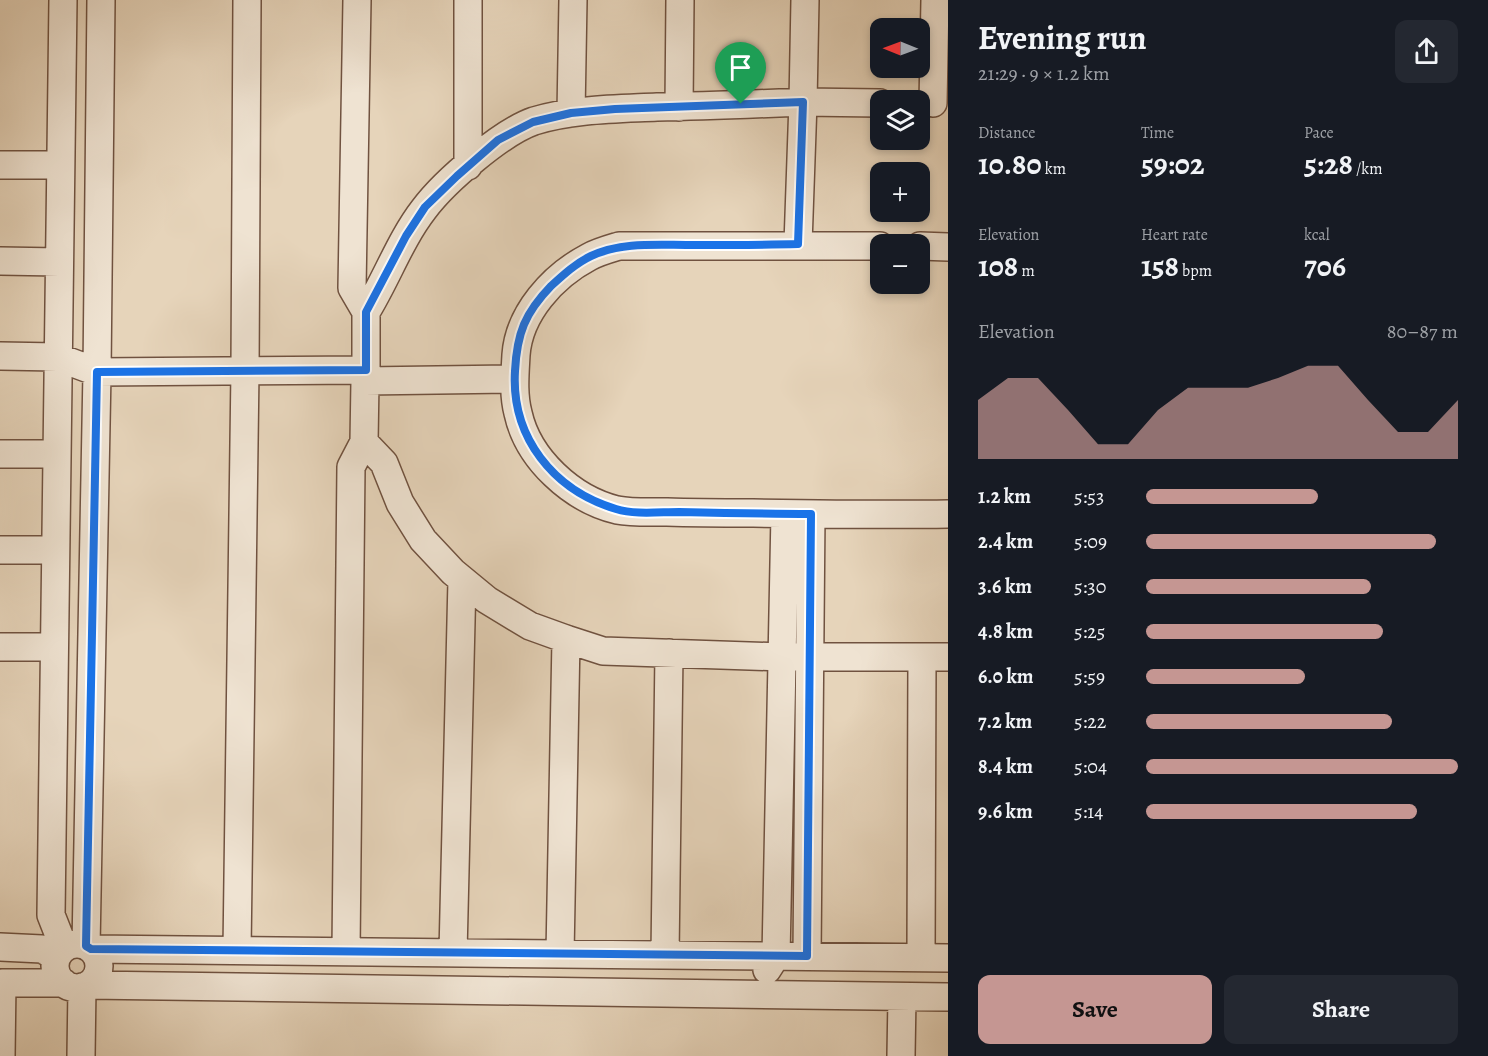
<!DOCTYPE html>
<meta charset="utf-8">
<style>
:root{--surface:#171b24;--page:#242831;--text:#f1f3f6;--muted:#9ea1a6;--accent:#c59692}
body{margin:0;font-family:Alegreya,serif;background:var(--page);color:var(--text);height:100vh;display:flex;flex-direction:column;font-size:22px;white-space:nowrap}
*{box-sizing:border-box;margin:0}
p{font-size:20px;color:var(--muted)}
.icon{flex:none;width:33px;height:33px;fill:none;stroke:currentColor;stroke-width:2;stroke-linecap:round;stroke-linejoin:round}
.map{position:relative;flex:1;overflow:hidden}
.sheet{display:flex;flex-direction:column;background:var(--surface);width:540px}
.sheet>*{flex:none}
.needle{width:39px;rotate:271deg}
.fabs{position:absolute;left:870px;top:18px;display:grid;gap:12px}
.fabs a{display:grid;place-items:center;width:60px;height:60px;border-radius:12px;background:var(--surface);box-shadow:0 3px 9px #0003;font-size:30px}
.pin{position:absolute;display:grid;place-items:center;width:51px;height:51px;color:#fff;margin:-62px -26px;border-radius:50% 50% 50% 0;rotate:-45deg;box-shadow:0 0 6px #0007}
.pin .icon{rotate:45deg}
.round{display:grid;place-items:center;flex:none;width:63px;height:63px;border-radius:12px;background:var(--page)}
.summary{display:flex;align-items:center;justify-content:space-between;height:102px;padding:0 30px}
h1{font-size:33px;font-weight:600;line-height:45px}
.figures{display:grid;grid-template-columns:repeat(3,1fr);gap:9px;height:102px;padding:6px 30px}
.figures div{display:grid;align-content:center}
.figures b{font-size:30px;font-weight:600}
.figures small{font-size:16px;font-weight:400}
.figures p{font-size:16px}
.chart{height:168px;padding:12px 30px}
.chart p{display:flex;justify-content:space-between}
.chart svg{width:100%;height:108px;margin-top:6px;fill:var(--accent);opacity:.7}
.cta{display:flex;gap:12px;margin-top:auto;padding:12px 30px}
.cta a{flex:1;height:69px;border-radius:12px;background:var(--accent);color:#111;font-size:24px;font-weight:600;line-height:69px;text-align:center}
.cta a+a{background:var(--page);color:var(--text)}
ul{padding:0 30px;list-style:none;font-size:20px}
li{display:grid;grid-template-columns:96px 72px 1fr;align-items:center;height:45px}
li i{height:15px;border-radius:8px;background:var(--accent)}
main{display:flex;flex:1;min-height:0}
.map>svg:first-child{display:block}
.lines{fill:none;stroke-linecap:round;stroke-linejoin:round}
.minor-casing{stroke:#705240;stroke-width:30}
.minor{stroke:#efe3d2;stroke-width:27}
.route-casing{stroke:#fff;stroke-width:12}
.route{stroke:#1a73e8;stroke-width:8}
</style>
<main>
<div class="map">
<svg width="948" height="1056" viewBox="0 0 948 1056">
<rect width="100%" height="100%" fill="#e6d4ba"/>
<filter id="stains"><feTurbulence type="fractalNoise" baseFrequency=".00333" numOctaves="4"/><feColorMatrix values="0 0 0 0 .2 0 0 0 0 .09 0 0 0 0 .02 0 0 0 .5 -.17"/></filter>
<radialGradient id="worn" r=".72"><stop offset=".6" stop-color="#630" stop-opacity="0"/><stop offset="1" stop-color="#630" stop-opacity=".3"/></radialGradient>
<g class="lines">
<defs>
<path id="minor" d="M63,0L51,915L64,948
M357,0L352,288L366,312V370
M933,103L935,0
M679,107L680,0
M571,113L573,0
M0,165H60
M468,166V0
M798,244L803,102L880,103
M880,246H619C609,249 598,252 589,257C553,276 519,313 516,355C515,374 513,394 518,413C528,459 572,499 617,510C633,513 651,512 667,512C696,513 724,513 753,513C818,514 883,515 948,514
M920,246L948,247
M0,261L59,262
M366,312C387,278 400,240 424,209C445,181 502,132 534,121C573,109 617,109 657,107C706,106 754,104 803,102L805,0
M0,356L57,357L97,372L366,370L365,381L514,379
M364,442L384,463L400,503L423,540L453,572L487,600L530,626L566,639L603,651L782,657H948
M0,454H56
M0,550H55
M0,647H54
M55 966a22 22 0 1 1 44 0a22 22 0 1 1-44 0Z
M86,946L97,372L101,0
M0,947L42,949L57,957
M91,949L948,958
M237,950L245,371L247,0
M346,951L351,467L364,442L365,381
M453,953L462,580
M560,954L566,639
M665,955L669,653
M807,956L811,514
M921,957L922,658
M767,970L776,956L785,514
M88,985L948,997
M1,1056L2,983H64
M81,1056L82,987
M901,1056L902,997"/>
</defs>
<use href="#minor" class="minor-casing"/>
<use href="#minor" class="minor"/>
</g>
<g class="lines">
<defs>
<path id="route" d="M803,102L798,244C761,245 725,245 689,245C655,245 622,242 591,256C576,263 563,275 551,286C525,313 517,333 515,371C511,437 553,490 616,509C635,515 659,512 679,512C723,513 767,514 811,514L807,956L91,949L86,946L97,372L366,370V312L406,236L425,207L457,176L498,140L533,122L571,113L615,109Z"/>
</defs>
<use href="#route" class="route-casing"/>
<use href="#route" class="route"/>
</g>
<rect width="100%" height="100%" filter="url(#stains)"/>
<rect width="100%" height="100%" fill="url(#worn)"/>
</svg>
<div class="fabs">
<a><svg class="needle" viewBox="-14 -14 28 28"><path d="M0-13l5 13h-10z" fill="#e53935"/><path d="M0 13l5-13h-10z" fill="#9ea1a6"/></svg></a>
<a><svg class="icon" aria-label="layers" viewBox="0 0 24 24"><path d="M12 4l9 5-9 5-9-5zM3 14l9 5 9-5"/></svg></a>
<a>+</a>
<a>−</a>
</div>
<div class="pin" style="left:741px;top:104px;background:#1e9e55"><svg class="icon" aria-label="arrive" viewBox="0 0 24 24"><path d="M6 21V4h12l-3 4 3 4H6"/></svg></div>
</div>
<section class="sheet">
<div class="summary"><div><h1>Evening run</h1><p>21:29 · 9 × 1.2 km</p></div><a class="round"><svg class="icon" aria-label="share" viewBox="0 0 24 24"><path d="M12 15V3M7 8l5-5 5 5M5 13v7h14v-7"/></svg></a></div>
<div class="figures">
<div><p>Distance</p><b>10.80<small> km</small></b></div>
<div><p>Time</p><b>59:02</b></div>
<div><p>Pace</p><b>5:28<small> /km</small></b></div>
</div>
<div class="figures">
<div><p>Elevation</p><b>108<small> m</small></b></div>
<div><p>Heart rate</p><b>158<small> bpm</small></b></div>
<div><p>kcal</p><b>706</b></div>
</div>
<div class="chart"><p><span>Elevation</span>80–87 m</p>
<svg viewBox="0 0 160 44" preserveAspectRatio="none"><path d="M0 44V20L10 11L20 11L30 24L40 38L50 38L60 24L70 15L80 15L90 15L100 11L110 6L120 6L130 20L140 33L150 33L160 20V44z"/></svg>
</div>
<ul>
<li><b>1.2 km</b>5:53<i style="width:55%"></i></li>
<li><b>2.4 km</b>5:09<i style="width:93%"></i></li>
<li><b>3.6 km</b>5:30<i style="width:72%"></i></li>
<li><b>4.8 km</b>5:25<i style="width:76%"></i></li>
<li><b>6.0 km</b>5:59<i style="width:51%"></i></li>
<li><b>7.2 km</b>5:22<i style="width:79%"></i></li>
<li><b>8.4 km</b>5:04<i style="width:100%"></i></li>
<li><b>9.6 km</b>5:14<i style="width:87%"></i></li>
</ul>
<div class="cta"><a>Save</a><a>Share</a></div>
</section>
</main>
